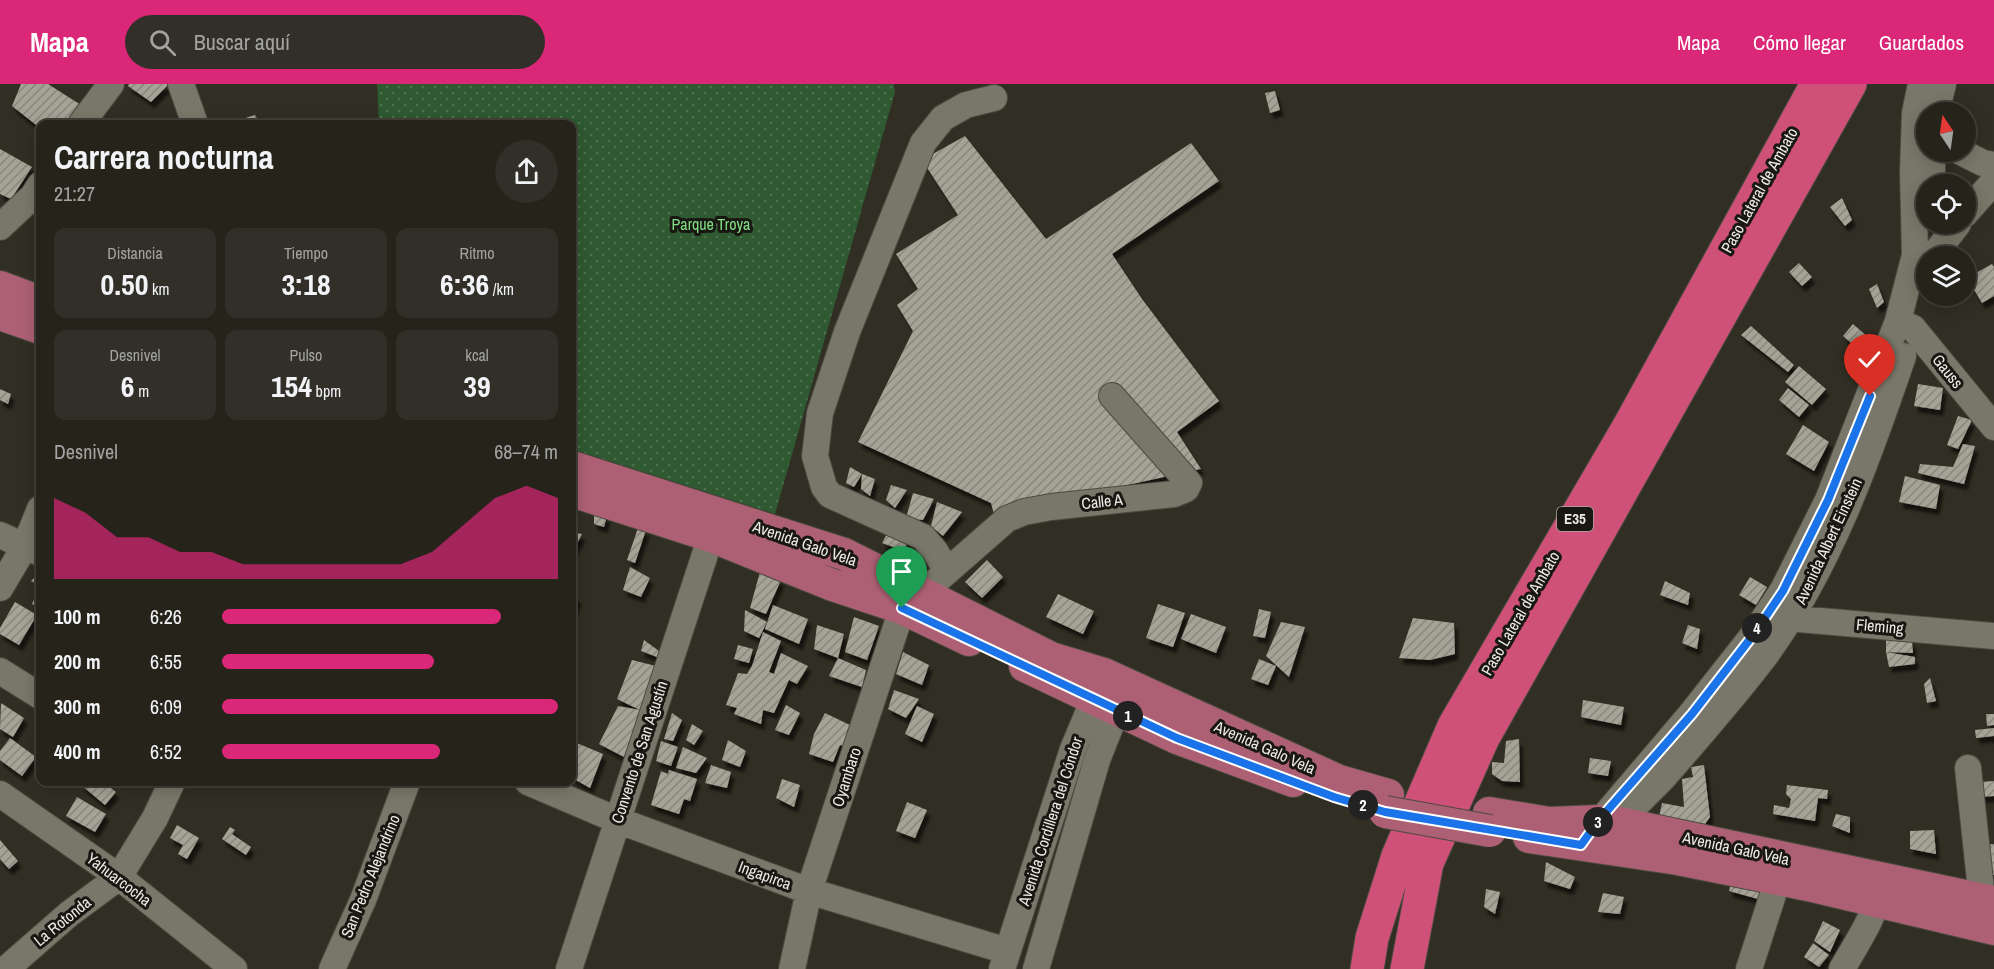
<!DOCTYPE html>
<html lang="es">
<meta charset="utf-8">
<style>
:root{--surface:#25231a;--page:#312f27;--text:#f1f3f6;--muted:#a3a4a2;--line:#424039;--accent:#db2777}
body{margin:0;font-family:"Archivo Narrow",sans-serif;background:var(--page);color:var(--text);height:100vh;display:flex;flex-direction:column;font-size:22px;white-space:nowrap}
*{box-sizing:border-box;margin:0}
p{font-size:20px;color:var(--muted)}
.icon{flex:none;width:33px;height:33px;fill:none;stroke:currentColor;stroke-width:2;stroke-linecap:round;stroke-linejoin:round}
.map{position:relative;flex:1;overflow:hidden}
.side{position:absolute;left:36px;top:36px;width:540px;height:666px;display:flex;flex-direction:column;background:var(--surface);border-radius:12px;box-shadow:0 3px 15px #0003,0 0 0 2px var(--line)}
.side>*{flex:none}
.needle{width:39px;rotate:347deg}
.fabs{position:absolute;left:1916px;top:18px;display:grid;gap:12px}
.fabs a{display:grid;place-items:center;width:60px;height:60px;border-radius:50%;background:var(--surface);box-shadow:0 3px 15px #0003,0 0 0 2px var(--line);font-size:30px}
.pin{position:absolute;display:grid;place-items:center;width:51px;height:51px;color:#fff;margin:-62px -26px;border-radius:50% 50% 50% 0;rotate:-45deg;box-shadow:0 0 6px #0007}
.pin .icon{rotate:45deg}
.km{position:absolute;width:30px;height:30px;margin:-15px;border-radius:50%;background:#222;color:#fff;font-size:16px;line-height:30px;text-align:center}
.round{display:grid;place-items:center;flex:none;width:63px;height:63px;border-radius:32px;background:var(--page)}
.headline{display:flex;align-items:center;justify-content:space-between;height:102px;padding:0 18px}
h1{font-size:33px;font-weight:700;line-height:45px}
.stats{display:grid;grid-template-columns:repeat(3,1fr);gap:9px;height:102px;padding:6px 18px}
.stats div{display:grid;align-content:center;border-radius:12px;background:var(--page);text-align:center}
.stats b{font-size:30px;font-weight:700}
.stats small{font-size:16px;font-weight:400}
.stats p{font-size:16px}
.chart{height:168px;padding:12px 18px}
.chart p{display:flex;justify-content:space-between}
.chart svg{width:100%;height:108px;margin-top:6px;fill:var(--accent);opacity:.7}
ul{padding:0 18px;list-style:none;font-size:20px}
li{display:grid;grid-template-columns:96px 72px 1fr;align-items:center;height:45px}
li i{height:15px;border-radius:8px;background:var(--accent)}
header{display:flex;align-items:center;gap:36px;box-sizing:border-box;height:84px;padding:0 30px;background:var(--accent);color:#fff}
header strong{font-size:28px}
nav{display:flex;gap:33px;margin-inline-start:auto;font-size:21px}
.search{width:420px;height:54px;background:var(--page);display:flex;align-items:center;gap:15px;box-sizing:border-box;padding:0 21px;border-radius:33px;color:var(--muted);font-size:22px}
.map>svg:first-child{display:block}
.grass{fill:url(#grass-dots)}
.building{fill:url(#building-hatch);filter:url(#shadow)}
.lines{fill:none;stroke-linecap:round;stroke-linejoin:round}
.minor-casing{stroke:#4c4a40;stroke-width:28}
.major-casing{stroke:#4c4a40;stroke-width:34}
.highway-casing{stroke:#4c4a40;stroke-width:35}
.minor{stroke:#797769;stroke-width:26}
.major{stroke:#ad6073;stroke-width:32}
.highway{stroke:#cf5179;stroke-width:33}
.major-bridge-casing{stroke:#4c4a40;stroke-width:34;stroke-linecap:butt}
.major-bridge{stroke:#ad6073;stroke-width:32}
.route-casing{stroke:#fff;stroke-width:12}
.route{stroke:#1a73e8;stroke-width:8}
.labels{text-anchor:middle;stroke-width:6;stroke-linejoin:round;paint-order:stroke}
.shield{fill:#181712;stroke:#adaba5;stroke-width:1.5}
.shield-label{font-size:15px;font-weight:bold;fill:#edebe4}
.street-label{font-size:16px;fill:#edebe4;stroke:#181712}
.park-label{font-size:16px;fill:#80df85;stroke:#181712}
</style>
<header>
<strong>Mapa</strong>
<div class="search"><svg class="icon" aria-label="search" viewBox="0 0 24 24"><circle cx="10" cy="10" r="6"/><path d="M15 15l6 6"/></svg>Buscar aquí</div>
<nav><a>Mapa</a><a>Cómo llegar</a><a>Guardados</a></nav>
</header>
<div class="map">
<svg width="1994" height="885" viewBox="0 0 1994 885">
<defs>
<pattern id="grass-dots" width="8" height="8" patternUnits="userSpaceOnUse" patternTransform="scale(1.5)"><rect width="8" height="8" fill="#2e5931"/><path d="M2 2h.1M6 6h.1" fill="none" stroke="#4d714f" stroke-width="1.8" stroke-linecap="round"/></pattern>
<pattern id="building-hatch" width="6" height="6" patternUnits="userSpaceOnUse" patternTransform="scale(1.5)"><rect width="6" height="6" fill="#a5a395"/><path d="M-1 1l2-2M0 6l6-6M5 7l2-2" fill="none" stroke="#89877d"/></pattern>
<filter id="shadow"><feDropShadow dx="3.5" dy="6" stdDeviation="1.5" flood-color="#0009"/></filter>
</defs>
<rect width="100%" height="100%" fill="#312f23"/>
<path class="grass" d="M377,0H894L895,8L775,430L572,365V40H379Z"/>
<path class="building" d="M21,0H48L81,21L67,40H40V44L12,22Z
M129,0H169L151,18L128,2Z
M1275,7L1280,26L1270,29L1265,9Z
M255,31L260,40H226Z
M965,52L1046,155L1191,59L1219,97L1112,170L1142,215L1219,317L1177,348L1201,385L994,430L991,419L858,358L913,247L897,221L918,205L896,170L958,131L922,76Z
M0,65L32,83L11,115L0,110Z
M1842,114L1852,136L1845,142L1830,123Z
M1799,179L1812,193L1802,202L1789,188Z
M1992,180L1994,183V212L1982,219L1967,194Z
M1877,200L1884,218L1877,224L1869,205Z
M1853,240L1868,253L1858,265L1843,252Z
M1751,242L1794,281L1788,288L1741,251Z
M1799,282L1826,305L1812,321L1785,298Z
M1918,300L1943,304L1940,326L1914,322Z
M1788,304L1809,321L1799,333L1779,316Z
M0,305L11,310L8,320L0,316Z
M1958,332L1972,336L1958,365L1947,361Z
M1803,341L1829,358L1814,387L1786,370Z
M1963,360L1975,362L1964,400L1918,389L1920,380L1953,383Z
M850,383L862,390L854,403L846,399Z
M862,390L875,395L870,412L861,405Z
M1905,392L1940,401L1936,425L1899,418Z
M891,401L907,406L895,424L886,416Z
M913,409L934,415L923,436L906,434Z
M937,418L962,428L943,452L931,442Z
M594,430L607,432L604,443L594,440Z
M638,444L646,446L635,479L627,476Z
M890,444L910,453L904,467L882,459Z
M572,448L582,450L572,470Z
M987,476L1003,493L982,514L965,498Z
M630,483L650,494L641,513L623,506Z
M760,488L781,496L766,530L750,524Z
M36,492L40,494V502L31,497Z
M1750,493L1767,503L1756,521L1739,511Z
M1665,497L1690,509L1688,521L1660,511Z
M40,503V520L39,523L32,520Z
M572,509L578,515L572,530Z
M1058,510L1094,527L1083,550L1046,533Z
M15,518L37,531L19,561L0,550V544Z
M1158,520L1185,529L1173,563L1146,554Z
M773,521L808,535L799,560L765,545Z
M1259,525L1271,528L1265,554L1253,552Z
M745,526L767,538L759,554L744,547Z
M1191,530L1226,543L1216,569L1181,555Z
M854,533L879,542L867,576L845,568Z
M1413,534L1454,539L1455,570L1430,576L1399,574Z
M1281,538L1305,543L1289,593L1266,572Z
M817,541L844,550L838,574L866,586L862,603L829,592L838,574L814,565Z
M1688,541L1700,545L1697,565L1682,559Z
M763,548L781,557L769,588L774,590L781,569L808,582L797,600L789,596L774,629L763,626L761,640L734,630L737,624L726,621L738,589L747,590L752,582Z
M1886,551L1912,557L1913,569L1886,568L1915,573V580L1889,583L1886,568Z
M644,556L659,567L657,573L641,567Z
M738,561L753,565L749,579L734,575Z
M903,568L929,581L922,601L896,590Z
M1259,575L1276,582L1268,601L1251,595Z
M632,576L656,582L624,673L599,660L618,622L640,626L617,615Z
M1930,594L1936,617L1927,619L1924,600Z
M894,606L919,615L906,634L888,625Z
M1583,616L1624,623L1621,641L1581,633Z
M1,619L24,634L13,653L0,645Z
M786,621L800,629L789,651L775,646Z
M917,622L934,630L922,658L905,650Z
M672,629L682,636L673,657L664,655Z
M825,629L850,641L843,662L840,661L833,678L809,670L814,650Z
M1986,630H1994V641L1987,642Z
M692,640L703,647L694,661L686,656Z
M1994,644V652L1976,654L1975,646Z
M10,654L36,673L22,692L0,676V667Z
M1519,655L1520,698L1502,697L1492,690V678L1504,679L1506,657Z
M728,656L746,667L740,683L722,676Z
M572,657L603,670L590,704L572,694Z
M661,657L678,663L671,682L656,677Z
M683,663L707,674L696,689L676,684Z
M1590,674L1611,677L1608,692L1588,689Z
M711,681L731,688L727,704L705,699Z
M1704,681L1710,733L1700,747L1658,738L1662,719L1684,723L1682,695L1693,693L1691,683Z
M669,686L697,695L690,717L684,715L679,730L651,721L661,687L668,690Z
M782,695L800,701L794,723L776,714Z
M1994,697V712L1981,713L1980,698Z
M84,698H103L116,708L105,721L81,701Z
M1787,701L1828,706L1827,715L1818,714L1815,737L1773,730L1774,721L1789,724L1791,715L1786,710Z
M77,713L106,730L95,748L66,732Z
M907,718L927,726L915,754L896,747Z
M1836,730L1850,733V749L1832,742Z
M177,741L199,754L187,775L178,770L183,761L170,754Z
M230,743L235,746L232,750L251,763L246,771L222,755Z
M1934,746L1936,770L1910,765V747Z
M0,756L18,777L9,785L0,775Z
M1994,760V791H1982L1981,761Z
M1546,778L1575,793L1570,805L1544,797Z
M1732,794L1761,804L1758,815L1729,807Z
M1486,805L1500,808L1495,830L1484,823Z
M1603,809L1624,813L1620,830L1598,828Z
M1823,837L1840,846L1830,868L1814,857Z
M1813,859L1829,871L1819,883L1804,873Z"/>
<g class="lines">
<defs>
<path id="minor" d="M181,0L195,40
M1936,28L1943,0
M81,40L111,0
M1932,68V100
M1961,68L1983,79L1994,81
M1965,130L1994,97
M0,143L33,112L40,101
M1933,172L1958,140
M1898,237L1913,244L1994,343
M0,451L40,469
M947,487L935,467L923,453L830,411L824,403L815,372L820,329L847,248L923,59L943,34L966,21L994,14
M935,498L1007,435L1024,428L1051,423L1174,410L1186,405L1189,399L1112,312
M0,504L25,462L40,425
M1775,533L1994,552
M0,587L40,612
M1968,684L1982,815
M528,698L617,736L809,807L1007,867
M0,710L119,793L234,885
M1613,747C1628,728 1646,711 1663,694C1698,654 1733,614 1765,572C1830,483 1868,375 1903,272
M1590,749L1691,630L1754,550L1783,506L1828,416L1898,237L1915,171L1913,88L1915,29L1921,0
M6,885L69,830L119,793L155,734L172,698
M332,885L363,816L407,698
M569,885L711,452
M792,885L809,807L908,507
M1002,885L1073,665L1102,596
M1036,885L1097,676L1124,608
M1749,885L1778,795
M1842,885C1858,857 1876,831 1882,799"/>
<path id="major" d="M0,203L40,218
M0,230L40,244
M572,383L844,470L1051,574L1104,590L1339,697L1388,711
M572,407L711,452L830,500L902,524L969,556
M1025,582L1177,654L1293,697
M1489,729L1549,739L1599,737L1619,739L1994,818
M1529,753L1678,775L1808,801L1994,845"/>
<path id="highway" d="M1367,885L1372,854L1398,772L1454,642L1631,339L1817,0
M1407,885L1427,779L1483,654L1850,0"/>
</defs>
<use href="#minor" class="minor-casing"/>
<use href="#major" class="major-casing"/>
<use href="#highway" class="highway-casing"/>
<use href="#minor" class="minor"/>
<use href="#major" class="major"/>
<use href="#highway" class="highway"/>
<defs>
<path id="major-bridge" d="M1385,728L1490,747"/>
</defs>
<use href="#major-bridge" class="major-bridge-casing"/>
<use href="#major-bridge" class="major-bridge"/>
</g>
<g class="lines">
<defs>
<path id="route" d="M902,524L1177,654L1334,713L1385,728L1581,761L1599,736L1692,630L1754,550L1783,507L1828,416L1870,312"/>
</defs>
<use href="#route" class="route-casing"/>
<use href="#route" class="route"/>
</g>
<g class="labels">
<rect class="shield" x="1557" y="423" width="36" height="24" rx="4.5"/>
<g class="shield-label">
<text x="1575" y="440">E35</text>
</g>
<g class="street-label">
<text transform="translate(1759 106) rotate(-61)" y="6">Paso Lateral de Ambato</text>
<text transform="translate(1948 287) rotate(51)" y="6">Gauss</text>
<text transform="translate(1102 417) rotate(-6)" y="6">Calle A</text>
<text transform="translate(1828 457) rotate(-65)" y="6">Avenida Albert Einstein</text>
<text transform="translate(805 459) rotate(19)" y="6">Avenida Galo Vela</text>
<text transform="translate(1520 529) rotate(-60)" y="6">Paso Lateral de Ambato</text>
<text transform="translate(1880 542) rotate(5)" y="6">Fleming</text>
<text transform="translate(1265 663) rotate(24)" y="6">Avenida Galo Vela</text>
<text transform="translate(639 668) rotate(-72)" y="6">Convento de San Agustín</text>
<text transform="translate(846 693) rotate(-72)" y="6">Oyambaro</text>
<text transform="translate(1050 737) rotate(-72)" y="6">Avenida Cordillera del Cóndor</text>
<text transform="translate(1736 764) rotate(12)" y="6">Avenida Galo Vela</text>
<text transform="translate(765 791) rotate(20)" y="6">Ingapirca</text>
<text transform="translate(370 792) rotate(-68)" y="6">San Pedro Alejandrino</text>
<text transform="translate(119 795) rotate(37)" y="6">Yahuarcocha</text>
<text transform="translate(62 837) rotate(-39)" y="6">La Rotonda</text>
</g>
<g class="park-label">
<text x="711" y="146">Parque Troya</text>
</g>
</g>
</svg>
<div class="fabs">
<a><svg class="needle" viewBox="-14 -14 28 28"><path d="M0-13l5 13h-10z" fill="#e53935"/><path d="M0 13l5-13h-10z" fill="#a3a4a2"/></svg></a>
<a><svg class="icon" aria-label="locate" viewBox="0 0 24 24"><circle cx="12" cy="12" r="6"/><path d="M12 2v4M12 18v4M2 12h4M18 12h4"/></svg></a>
<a><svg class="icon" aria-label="layers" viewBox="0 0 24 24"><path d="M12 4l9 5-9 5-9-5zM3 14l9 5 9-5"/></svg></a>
</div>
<div class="pin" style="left:902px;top:524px;background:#1e9e55"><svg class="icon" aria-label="arrive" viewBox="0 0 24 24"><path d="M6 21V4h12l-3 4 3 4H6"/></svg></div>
<div class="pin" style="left:1870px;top:312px;background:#d93025"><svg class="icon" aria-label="check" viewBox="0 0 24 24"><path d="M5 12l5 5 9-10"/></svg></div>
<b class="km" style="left:1128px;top:632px">1</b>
<b class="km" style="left:1363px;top:721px">2</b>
<b class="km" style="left:1598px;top:738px">3</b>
<b class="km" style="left:1757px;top:544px">4</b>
<section class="side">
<div class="headline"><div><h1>Carrera nocturna</h1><p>21:27</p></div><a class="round"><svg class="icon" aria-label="share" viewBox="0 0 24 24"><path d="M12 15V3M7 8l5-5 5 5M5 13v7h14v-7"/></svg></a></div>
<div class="stats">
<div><p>Distancia</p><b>0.50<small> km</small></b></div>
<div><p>Tiempo</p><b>3:18</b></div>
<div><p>Ritmo</p><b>6:36<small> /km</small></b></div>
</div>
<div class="stats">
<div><p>Desnivel</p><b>6<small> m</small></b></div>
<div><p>Pulso</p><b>154<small> bpm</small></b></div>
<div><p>kcal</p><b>39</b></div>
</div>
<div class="chart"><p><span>Desnivel</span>68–74 m</p>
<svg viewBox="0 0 160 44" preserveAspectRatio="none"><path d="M0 44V11L10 17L20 27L30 27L40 33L50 33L60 38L70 38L80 38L90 38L100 38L110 38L120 33L130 22L140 11L150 6L160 11V44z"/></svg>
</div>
<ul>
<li><b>100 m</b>6:26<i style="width:83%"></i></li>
<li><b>200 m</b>6:55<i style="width:63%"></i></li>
<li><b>300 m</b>6:09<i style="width:100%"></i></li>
<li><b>400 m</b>6:52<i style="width:65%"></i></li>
</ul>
</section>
</div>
